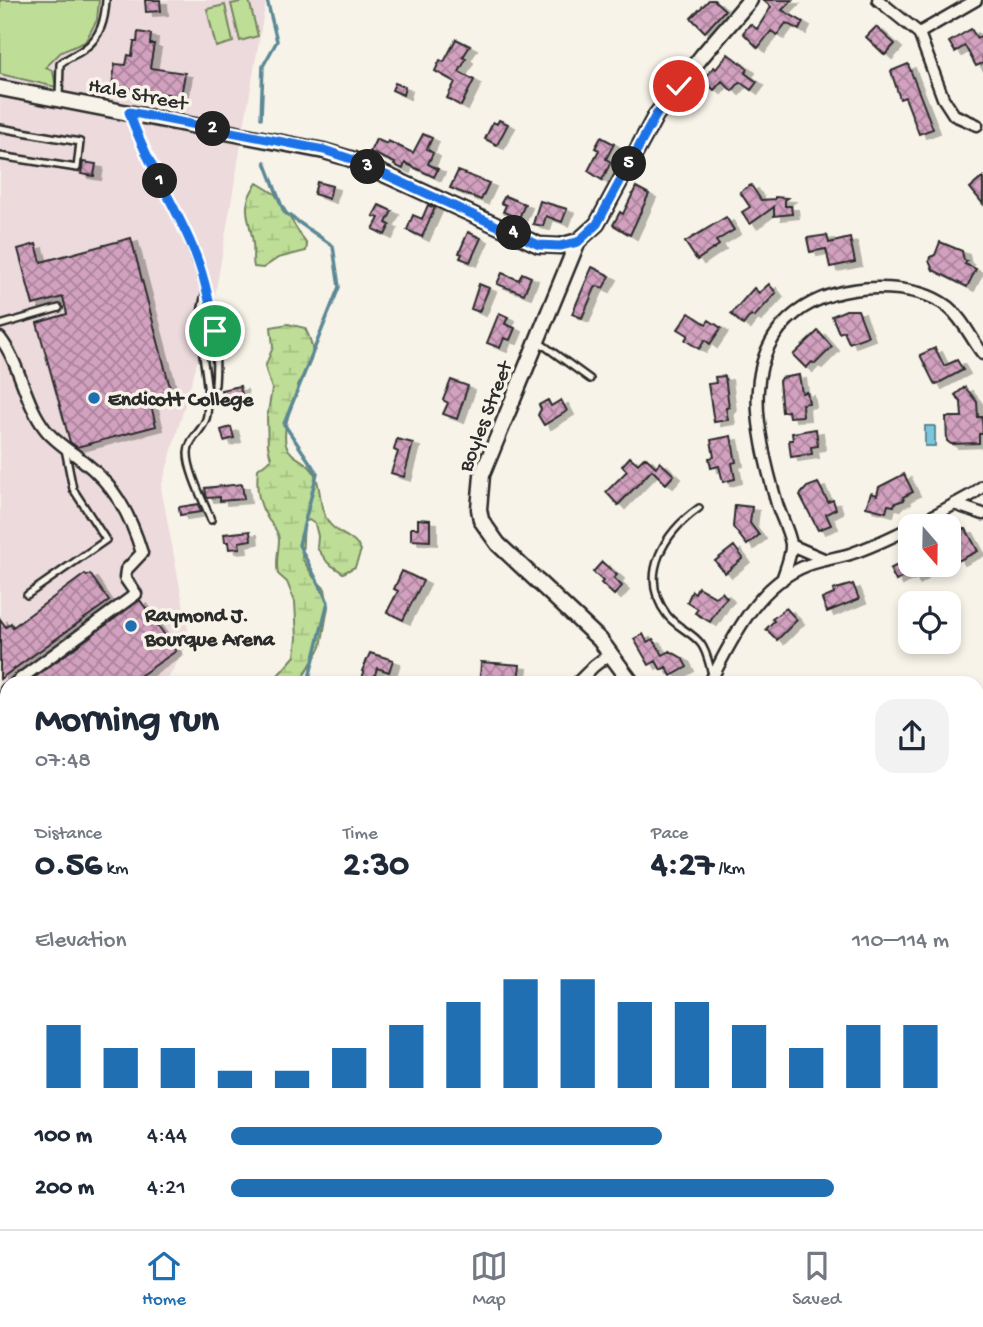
<!DOCTYPE html>
<meta charset="utf-8">
<style>
:root{--surface:#fff;--page:#f2f2f3;--text:#1f2937;--muted:#747a83;--line:#e0e1e3;--accent:#1f6fb2}
body{margin:0;font-family:"Gochi Hand",sans-serif;background:var(--page);color:var(--text);height:100vh;display:flex;flex-direction:column;font-size:26px;white-space:nowrap}
*{box-sizing:border-box;margin:0}
p{font-size:23px;color:var(--muted)}
.icon{flex:none;width:38px;height:38px;fill:none;stroke:currentColor;stroke-width:2;stroke-linecap:round;stroke-linejoin:round}
.map{position:relative;flex:1;overflow:hidden}
.side{position:absolute;left:0px;top:676px;width:984px;height:555px;display:flex;flex-direction:column;background:var(--surface);border-radius:21px 21px 0 0;box-shadow:0 4px 10px #0003}
.side>*{flex:none}
.needle{width:46px;rotate:160deg}
.fabs{position:absolute;left:898px;top:514px;display:grid;gap:14px}
.fabs a{display:grid;place-items:center;width:63px;height:63px;border-radius:14px;background:var(--surface);box-shadow:0 4px 10px #0003;font-size:35px}
.pin{position:absolute;display:grid;place-items:center;width:60px;height:60px;color:#fff;margin:-30px;border:4px solid #fff;border-radius:50%;box-shadow:0 2px 7px #0007}
.km{position:absolute;width:35px;height:35px;margin:-18px;border-radius:50%;background:#222;color:#fff;font-size:19px;line-height:35px;text-align:center}
.round{display:grid;place-items:center;flex:none;width:74px;height:74px;border-radius:21px;background:var(--page)}
.summary{display:flex;align-items:center;justify-content:space-between;height:119px;padding:0 35px}
h1{font-size:38px;font-weight:800;line-height:52px}
.metrics{display:grid;grid-template-columns:repeat(3,1fr);gap:10px;height:119px;padding:7px 35px}
.metrics div{display:grid;align-content:center}
.metrics b{font-size:35px;font-weight:800}
.metrics small{font-size:19px;font-weight:400}
.metrics p{font-size:19px}
.chart{height:196px;padding:14px 35px}
.chart p{display:flex;justify-content:space-between}
.chart svg{width:100%;height:126px;margin-top:7px;stroke:var(--accent);stroke-width:6}
ul{padding:0 35px;list-style:none;font-size:23px}
li{display:grid;grid-template-columns:112px 84px 1fr;align-items:center;height:52px}
li i{height:18px;border-radius:9px;background:var(--accent)}
.tab-bar{display:flex;justify-content:space-around;align-items:center;height:98px;border-top:2px solid var(--line);background:var(--surface);font-size:19px;color:var(--muted)}
.tab-bar a{display:grid;justify-items:center;gap:4px}
.tab-bar .active{color:var(--accent)}
.map>svg:first-child{display:block}
.built{fill:#ecdadc}
.green{fill:#bede97;stroke:#748461;stroke-width:2}
.wetland{fill:url(#wetland-marsh);stroke:#748461;stroke-width:2}
.park{fill:url(#park-tufts);stroke:#748461;stroke-width:2}
.water{fill:url(#water-ripples);stroke:#5b8895;stroke-width:2}
.lines{fill:none;stroke-linecap:round;stroke-linejoin:round}
.stream{stroke:#5b8895;stroke-width:3.5}
.building{fill:url(#building-cross-hatch);stroke:#2b2b2b;stroke-width:2;filter:url(#shadow)}
.lane-casing{stroke:#2b2b2b;stroke-width:10}
.street-casing{stroke:#2b2b2b;stroke-width:15}
.secondary-casing{stroke:#2b2b2b;stroke-width:19}
.lane{stroke:#f7f3e8;stroke-width:5}
.street{stroke:#f7f3e8;stroke-width:10}
.secondary{stroke:#f7f3e8;stroke-width:14}
.route-casing{stroke:#fff;stroke-width:14}
.route{stroke:#1a73e8;stroke-width:9}
.poi-dot{fill:#1f6fb2;stroke:#f7f3e8;stroke-width:2.5}
.labels{text-anchor:middle;stroke-width:7;stroke-linejoin:round;paint-order:stroke}
.street-label{font-size:21px;fill:#2b2b2b;stroke:#f7f3e8}
.poi-label{font-size:21px;font-weight:bold;fill:#2b2b2b;stroke:#f7f3e8;text-anchor:start}
</style>
<div class="map">
<svg width="983" height="1229" viewBox="0 0 983 1229">
<defs>
<pattern id="wetland-marsh" width="20" height="14" patternUnits="userSpaceOnUse" patternTransform="scale(1.75)"><rect width="20" height="14" fill="#bede97"/><path d="M1 5h8M5 5V1M11 12h8M15 12V8" fill="none" stroke="#a3bf82"/></pattern>
<pattern id="park-tufts" width="24" height="20" patternUnits="userSpaceOnUse" patternTransform="scale(1.75)"><rect width="24" height="20" fill="#bede97"/><path d="M3 7l-1-3M5 7V3M7 7l1-3M15 17l-1-3M17 17v-4M19 17l1-3" fill="none" stroke="#a3bf82"/></pattern>
<pattern id="water-ripples" width="26" height="14" patternUnits="userSpaceOnUse" patternTransform="scale(1.75)"><rect width="26" height="14" fill="#7bc6db"/><path d="M2 4q2-2 4 0t4 0M15 11q2-2 4 0t4 0" fill="none" stroke="#6aaabc"/></pattern>
<pattern id="building-cross-hatch" width="8" height="8" patternUnits="userSpaceOnUse" patternTransform="scale(1.75)"><rect width="8" height="8" fill="#d2a1bf"/><path d="M0 0l8 8M0 8l8-8" fill="none" stroke="#ab839b"/></pattern>
<filter id="shadow"><feDropShadow dx="7" dy="4" stdDeviation="0" flood-color="#0004"/></filter>
</defs>
<rect width="100%" height="100%" fill="#f7f3e8"/>
<filter id="ink" filterUnits="userSpaceOnUse"><feTurbulence type="fractalNoise" baseFrequency=".0143" numOctaves="2"/><feDisplacementMap in="SourceGraphic" scale="14" xChannelSelector="R" yChannelSelector="G"/><feConvolveMatrix kernelMatrix="1 2 1 2 8 2 1 2 1" color-interpolation-filters="sRGB"/></filter>
<g filter="url(#ink)">
<path class="built" d="M0,0H266L213,307L161,488L190,640L166,682H7V804L0,805Z"/>
<path class="green" d="M0,0H99L97,20L85,42L61,52L46,67L53,71L56,87L0,74Z
M249,0L258,36L240,41L231,4Z
M225,5L233,42L216,47L207,9Z"/>
<path class="wetland" d="M257,183L275,194L307,245L306,251L278,258L263,268L254,267C252,259 254,252 253,243C250,218 239,207 257,183Z
M288,324L305,328C318,354 313,359 299,382C295,390 299,384 297,392C297,397 295,398 293,402C288,413 283,432 286,445C291,458 306,460 313,471C323,487 317,507 329,523C338,535 353,536 361,550L355,567L343,573L328,563L317,548L318,536L315,524L309,520L304,522L302,558L314,578L325,589L328,607L321,647L300,682H272L295,656L297,638L295,602L287,582L278,574C275,561 279,551 279,539C278,530 273,526 268,519C258,503 256,488 258,469L271,459L268,446L267,418L272,389L265,367L273,347L271,327Z
M0,790L7,794V822L0,816Z
M0,1027L7,1036V1136L0,1130Z
M155,1223H224L229,1229H160Z
M375,1223H428V1229H375Z"/>
<path class="park" d="M0,1085L7,1090V1223H47L46,1229H0Z"/>
<path class="water" d="M925,426H935V446H925Z"/>
<g class="lines">
<path class="stream" d="M261,118L263,66L277,41L267,0
M265,162L284,212L333,246L339,287L284,424L317,473L299,545L328,602L308,682
M416,1223L418,1229"/>
</g>
<path class="building" d="M145,0H160L161,11L146,12Z
M709,0H714L725,10L705,32L691,18Z
M763,0H792L782,10L803,22L799,30L786,23L777,35L771,31L758,48L743,33L750,24L757,29L771,7Z
M876,27L895,44L885,55L866,37Z
M971,29L977,38L983,35V63L976,66L965,46L955,52L949,42Z
M138,32L151,34L150,44H154L150,68L185,73L181,96L112,86L115,64L126,65L128,55L132,56L134,42H137Z
M456,39L470,46L463,57L466,59L459,72L474,80L461,106L447,98L455,82L435,71L440,60L444,62Z
M728,54L748,69L745,73L757,82L751,90L740,82L732,91L722,81L714,90L703,80L714,67L716,69Z
M908,64L933,129L919,134L905,97L900,99L891,71Z
M395,83L405,87L403,95L392,90Z
M499,120L508,124L497,145L485,139L493,122L497,124Z
M423,134L432,138L427,149L433,153L428,164L438,169L434,177L405,163L403,169L394,165L395,163L370,152L376,139L387,144L388,141L413,153Z
M601,137L614,144L606,159L611,162L602,180L588,171L599,150L595,148Z
M83,162L96,164L94,176L81,174Z
M458,171L489,183L481,200L450,188Z
M983,177V204L970,188Z
M317,182L332,186L329,199L314,194Z
M751,185L761,200L775,199V197L788,198L785,200V206H791L792,214L774,216V207L750,224L742,212L750,207L740,192Z
M636,187L649,194L630,235L613,225L620,212L623,214Z
M505,196L525,204L519,218L503,212L506,205L501,203Z
M540,201L567,209L562,222L546,216L543,226L533,224Z
M379,205L392,211L386,223L390,225L385,235L373,229L379,218L373,216Z
M428,205L435,208L422,237L407,230L413,215L422,219Z
M726,217L734,230L716,241L719,245L697,260L685,242Z
M468,232L481,238L470,262L460,258L462,254L459,253Z
M827,235L829,243L850,238L855,262L830,267L826,249L810,252L807,238Z
M131,238L171,391L149,397L156,426L77,447L70,442L37,323L67,314L63,297L33,305L18,249L36,244L41,262Z
M940,242L962,251L964,260L967,261L965,264L976,269L967,287L933,270L929,261L930,257L935,255Z
M592,267L610,276L603,288L598,286L595,288L582,318L572,314Z
M502,273L519,280L522,273L531,277L524,294L497,284Z
M479,284L489,288L479,312L471,309Z
M769,284L776,293L754,317L751,315L743,325L731,314L754,288L759,293Z
M846,310H858L868,336L849,343L844,331L839,333L832,316Z
M499,313L508,317L505,324L515,328L510,340L504,338L500,348L487,343Z
M689,313L706,324L709,320L721,328L710,344L705,340L699,349L685,340L688,335L678,329Z
M818,331L832,347L815,364L812,362L806,368L793,355Z
M935,348L944,366L957,360L963,370L935,385L920,355Z
M799,375L802,393L807,392L809,403L802,404L803,416L789,417L788,411L782,412L779,381L781,378Z
M725,376L729,407L726,408L728,420L714,422L708,384L716,383L715,377Z
M451,380L468,386L457,419L443,414L448,403L443,400Z
M240,386L242,395L233,397L234,404L224,406L221,390Z
M965,387L977,402L978,417H982L983,434H979V443L951,444L947,441L946,417H962L961,402L955,395Z
M548,400L551,406L561,400L567,411L544,425L538,415L541,409L539,405Z
M231,427L234,438L224,441L221,430Z
M816,429L818,446L811,447L812,454L791,457L789,440H793L792,433Z
M731,436L736,462L732,463L735,479L723,482L719,466L711,468L709,458L714,457L711,440Z
M397,439L413,443L404,477L391,473L398,452L394,450Z
M630,457L638,464L645,457L656,467L660,462L674,475L666,484L652,470L618,505L606,492L627,471L622,466Z
M904,474L913,492L903,497L904,500L895,503L894,506L888,505L886,512L866,507L871,493L877,495L879,487Z
M818,483L828,502L833,500L836,509L826,514L831,525L818,530L800,495L807,487Z
M242,484L244,499L220,501V497L207,498L206,494L205,488Z
M198,504L201,512L180,515L179,507Z
M735,505L752,507L750,523L759,535L747,545L733,527Z
M418,519L430,520V541L411,540V528H418Z
M957,529H966L978,551L958,561L953,549L948,552V532Z
M250,531L251,540L239,542L240,548L229,549L228,542H225L224,534Z
M734,546L743,558L725,573L715,561Z
M910,558V565H925L918,569L921,575L913,580L910,573L896,581L890,569Z
M602,562L617,575L614,578L622,586L614,595L601,583L603,581L593,572Z
M402,571L423,581L403,620L387,612L398,591L394,589Z
M85,574L87,576L90,574L109,601L0,679V619L6,627L11,623L13,627Z
M853,584L859,599L827,612L822,599L834,594L833,590Z
M698,587L715,597L722,592L727,598L722,603L710,622L695,613L698,609L687,602L692,591L695,593Z
M140,600L176,651L131,682H28Z
M786,608L797,620L777,640L766,629L774,621L772,619Z
M643,634L647,642L653,639L663,655L670,651L682,658L687,667L671,676L666,667L661,670L656,661L649,665L634,639Z
M370,653L393,660L389,672L377,668L373,682L362,679L364,672L362,671Z
M481,662L520,665L518,682H488V679H480Z"/>
<g class="lines">
<defs>
<path id="lane" d="M59,98L60,64C68,57 76,55 84,49C101,37 105,19 106,0
M130,115C138,137 149,158 160,179C194,248 221,306 215,385
M0,128L80,142L77,168L0,156
M206,291C191,336 212,371 207,415C205,430 188,438 188,453C188,472 204,502 211,520
M0,325L59,308
M539,342L590,379
M699,508C665,532 637,575 667,615C676,627 692,632 701,644C707,652 709,664 712,674
M27,595L106,540L73,489L65,449"/>
<path id="street" d="M878,0L919,33L943,98L954,115L977,125
M919,33L976,0
M0,338C21,365 24,402 45,429C54,441 70,451 82,460C115,486 130,514 142,553L126,570L125,578L136,594L16,682
M954,504L983,514
M913,527L973,494L983,486
M791,545L826,560
M782,580C785,570 792,555 791,544C789,531 781,517 777,504C767,470 755,423 758,389C763,320 814,289 878,288C902,288 929,292 948,307C964,320 971,339 983,354
M578,682L594,666L611,653
M710,682C733,638 757,584 808,565C822,560 837,558 850,554C871,547 890,538 910,528
M6,690L7,689
M546,1223L550,1229"/>
<path id="secondary" d="M0,88L324,151L351,159L539,245L560,246L578,241L597,224L656,115L702,56L750,0
M578,241L482,475L479,509L481,520L488,530L498,544L600,640L631,682
M821,1223L827,1229"/>
</defs>
<use href="#lane" class="lane-casing"/>
<use href="#street" class="street-casing"/>
<use href="#secondary" class="secondary-casing"/>
<use href="#lane" class="lane"/>
<use href="#street" class="street"/>
<use href="#secondary" class="secondary"/>
</g>
</g>
<g class="lines" filter="url(#ink)">
<defs>
<path id="route" d="M215,331C210,302 204,273 192,246C173,201 145,159 129,112L324,150L351,159L539,245L560,246L578,242L597,224L656,115L679,86"/>
</defs>
<use href="#route" class="route-casing"/>
<use href="#route" class="route"/>
</g>
<g class="poi-dot">
<circle cx="94" cy="398" r="7"/>
<circle cx="131" cy="626" r="7"/>
</g>
<g class="labels">
<g class="street-label">
<text transform="translate(138 93) rotate(11)" y="7">Hale Street</text>
<text transform="translate(484 416) rotate(-69)" y="7">Boyles Street</text>
</g>
<g class="poi-label">
<text x="108" y="405">Endicott College</text>
<text x="145" y="621">Raymond J.<tspan x="145" dy="24">Bourque Arena</tspan></text>
</g>
</g>
</svg>
<div class="fabs">
<a><svg class="needle" viewBox="-14 -14 28 28"><path d="M0-13l5 13h-10z" fill="#e53935"/><path d="M0 13l5-13h-10z" fill="#747a83"/></svg></a>
<a><svg class="icon" aria-label="locate" viewBox="0 0 24 24"><circle cx="12" cy="12" r="6"/><path d="M12 2v4M12 18v4M2 12h4M18 12h4"/></svg></a>
</div>
<div class="pin" style="left:215px;top:331px;background:#1e9e55"><svg class="icon" aria-label="arrive" viewBox="0 0 24 24"><path d="M6 21V4h12l-3 4 3 4H6"/></svg></div>
<div class="pin" style="left:679px;top:86px;background:#d93025"><svg class="icon" aria-label="check" viewBox="0 0 24 24"><path d="M5 12l5 5 9-10"/></svg></div>
<b class="km" style="left:160px;top:181px">1</b>
<b class="km" style="left:213px;top:129px">2</b>
<b class="km" style="left:368px;top:167px">3</b>
<b class="km" style="left:514px;top:233px">4</b>
<b class="km" style="left:629px;top:164px">5</b>
<section class="side">
<div class="summary"><div><h1>Morning run</h1><p>07:48</p></div><a class="round"><svg class="icon" aria-label="share" viewBox="0 0 24 24"><path d="M12 15V3M7 8l5-5 5 5M5 13v7h14v-7"/></svg></a></div>
<div class="metrics">
<div><p>Distance</p><b>0.56<small> km</small></b></div>
<div><p>Time</p><b>2:30</b></div>
<div><p>Pace</p><b>4:27<small> /km</small></b></div>
</div>
<div class="chart"><p><span>Elevation</span>110–114 m</p>
<svg viewBox="0 0 160 44" preserveAspectRatio="none"><path d="M5 44V22M15 44V30M25 44V30M35 44V38M45 44V38M55 44V30M65 44V22M75 44V14M85 44V6M95 44V6M105 44V14M115 44V14M125 44V22M135 44V30M145 44V22M155 44V22"/></svg>
</div>
<ul>
<li><b>100 m</b>4:44<i style="width:60%"></i></li>
<li><b>200 m</b>4:21<i style="width:84%"></i></li>
</ul>
</section>
</div>
<nav class="tab-bar">
<a class="active"><svg class="icon" aria-label="home" viewBox="0 0 24 24"><path d="M3 11l9-7 9 7M6 9v11h12V9"/></svg>Home</a>
<a><svg class="icon" aria-label="map" viewBox="0 0 24 24"><path d="M3 6l6-2 6 2 6-2v14l-6 2-6-2-6 2zM9 4v14M15 6v14"/></svg>Map</a>
<a><svg class="icon" aria-label="saved" viewBox="0 0 24 24"><path d="M7 4h10v16l-5-4-5 4z"/></svg>Saved</a>
</nav>
